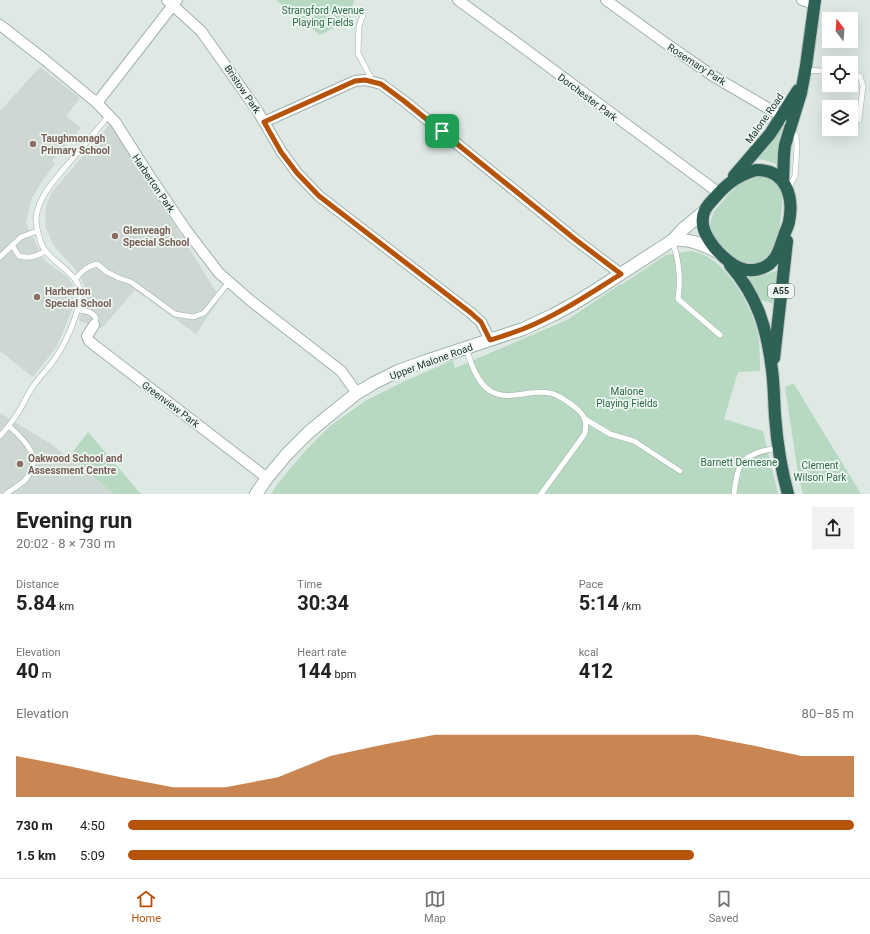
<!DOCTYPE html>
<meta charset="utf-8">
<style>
:root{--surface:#fff;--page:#f2f2f2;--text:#222;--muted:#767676;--line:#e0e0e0;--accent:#b45309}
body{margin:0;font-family:Roboto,sans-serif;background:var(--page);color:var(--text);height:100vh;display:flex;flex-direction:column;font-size:15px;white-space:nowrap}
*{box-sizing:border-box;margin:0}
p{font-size:13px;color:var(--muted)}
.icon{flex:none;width:22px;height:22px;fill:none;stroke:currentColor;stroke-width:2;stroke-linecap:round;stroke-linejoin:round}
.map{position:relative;height:494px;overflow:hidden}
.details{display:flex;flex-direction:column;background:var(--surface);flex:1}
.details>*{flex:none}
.needle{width:26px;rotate:343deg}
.tools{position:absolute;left:822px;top:12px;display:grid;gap:8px}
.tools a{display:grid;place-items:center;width:36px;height:36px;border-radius:0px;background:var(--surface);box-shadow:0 4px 16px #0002;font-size:20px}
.pin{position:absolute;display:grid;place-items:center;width:34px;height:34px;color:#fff;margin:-17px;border-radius:8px;box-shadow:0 2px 6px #0006}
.round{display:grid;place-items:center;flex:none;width:42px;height:42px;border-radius:0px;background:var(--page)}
.overview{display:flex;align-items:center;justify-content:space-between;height:68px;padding:0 16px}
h1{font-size:22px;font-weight:700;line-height:30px}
.stats{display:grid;grid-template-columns:repeat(3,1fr);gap:6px;height:68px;padding:4px 16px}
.stats div{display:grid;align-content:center}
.stats b{font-size:20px;font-weight:700}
.stats small{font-size:11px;font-weight:400}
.stats p{font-size:11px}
.chart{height:112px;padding:8px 16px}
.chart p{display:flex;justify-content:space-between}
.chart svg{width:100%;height:72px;margin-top:4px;fill:var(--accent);opacity:.7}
ul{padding:0 16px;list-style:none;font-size:13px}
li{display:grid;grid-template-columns:64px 48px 1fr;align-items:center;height:30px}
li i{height:10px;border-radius:5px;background:var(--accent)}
.tabs{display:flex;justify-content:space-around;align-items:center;height:56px;border-top:1px solid var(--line);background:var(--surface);font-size:11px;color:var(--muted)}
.tabs a{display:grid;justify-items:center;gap:2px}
.tabs .selected{color:var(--accent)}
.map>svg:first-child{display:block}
.built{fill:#cdd8d3}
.green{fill:#b8d9c1}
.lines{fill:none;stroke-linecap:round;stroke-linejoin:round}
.lane-casing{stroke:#a2b0ab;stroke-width:6}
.street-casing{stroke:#a2b0ab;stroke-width:12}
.secondary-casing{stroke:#9eb4ac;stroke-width:14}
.highway-casing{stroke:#bcc3c1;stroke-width:14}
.lane{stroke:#fff;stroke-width:5}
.street{stroke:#fff;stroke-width:10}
.secondary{stroke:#fff;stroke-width:12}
.highway{stroke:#2f6257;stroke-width:12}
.route-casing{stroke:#fff;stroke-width:8}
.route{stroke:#b45309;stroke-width:5}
.education-dot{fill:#8d6e63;stroke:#eef6f2;stroke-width:1.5}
.labels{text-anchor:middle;stroke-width:3.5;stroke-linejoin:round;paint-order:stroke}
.shield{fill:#eef6f2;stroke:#5e706b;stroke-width:1}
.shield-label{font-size:9px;font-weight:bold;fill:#213731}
.park-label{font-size:10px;fill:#2e6b45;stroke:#eef6f2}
.street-label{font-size:10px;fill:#213731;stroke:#eef6f2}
.education-label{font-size:10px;font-weight:bold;fill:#785e54;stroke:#eef6f2;text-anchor:start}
</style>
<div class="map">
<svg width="870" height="494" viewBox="0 0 870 494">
<rect width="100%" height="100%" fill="#dee9e4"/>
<path class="built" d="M40,67L80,98L66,116L81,128L52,161L55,164L41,183L32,198L26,223L45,261L69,278L73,286V307L57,346L33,377L25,371L3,353L0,352V111Z
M111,123L220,298L196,334L135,290L102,328L79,321L86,299L84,284L74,268L54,246L45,226L46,206L52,192Z
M0,413L51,444L114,494H0Z"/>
<path class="green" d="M276,0H354L350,20L320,35Z
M779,127L783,128L778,151L779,165L765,160L754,159Z
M767,174L779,184L782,193V206L778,244L775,251L762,262L754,264L744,263L736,259L714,238L710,230L711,220L714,211L741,181L749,176Z
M691,251C724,255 752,305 758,334C760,346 760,359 760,371L738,372L724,419L763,431L778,494H271L279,482L306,450L330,426L365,401L405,381L453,360L455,368L567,320L622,283L621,285L666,255Z
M778,270L775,304L760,300L747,277C759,277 767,275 778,270Z
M792,384H794L861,494H803L798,473L785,387Z
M88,432L141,494H114L69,457Z"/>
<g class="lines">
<defs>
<path id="lane" d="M363,15L359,26L358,53L373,82
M806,70L821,71L829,72
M851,75L860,76L863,86L859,120
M789,187L795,176L797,147L796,136L789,132
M672,241C679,258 681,280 678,299L720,335
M12,245L19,256C31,259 35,256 46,251
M0,257L21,237L37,231
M75,279C82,272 87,266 97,264L107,272L119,278L131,282L175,314L193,317L204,313L229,282
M78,310C85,311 92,311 96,318L94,325
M466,348C471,363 477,384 492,392C509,401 532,389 550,393C560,395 568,402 576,408C585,415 588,424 584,435L541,494
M585,419L610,434L634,441L680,471
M0,436C9,426 17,416 23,404C26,399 28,393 32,388C39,377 49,368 56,357C66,342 86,301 78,284C70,268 51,262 43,247C41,244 40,239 39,236C37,230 36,223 36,218C38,195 60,174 74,157C86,143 98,129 109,115
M6,494C12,489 19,486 24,481C45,460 26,441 9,426
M734,494C735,486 736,477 739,469C744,454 764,450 778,448"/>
<path id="street" d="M167,0L201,31L257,110L281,151L297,173L319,196L471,313L481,322L490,340
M458,0L513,40L719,193
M606,0L664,42L713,76L788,120
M802,0L815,4
M0,25L45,60L97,103L116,123L147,172L186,230L219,273L251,301L341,371L357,393
M97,103L177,0
M264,122L355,81L365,80L381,84L404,101L576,240L621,274
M94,325L87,336L89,341L267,478"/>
<path id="secondary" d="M673,240C689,238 703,245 718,252
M256,494L267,478L287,454L309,432L332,413L357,393L374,383L398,371L426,361L523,329L553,315L575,303L596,290L673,240L683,229L705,211"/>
<path id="highway" d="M756,170C786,169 794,197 789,222C788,227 785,232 784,236C781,243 780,250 776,256C768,271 748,274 734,265C719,255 695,231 705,210C708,204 714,199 718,194C730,181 740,175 756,170Z
M734,176L770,134L798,90
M783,181L784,154L785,145L801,93L806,66L815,0
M730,265C758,297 767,329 772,370C774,385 774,401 775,416C777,442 781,469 788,494
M774,358L787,241"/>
</defs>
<use href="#lane" class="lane-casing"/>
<use href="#street" class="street-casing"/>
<use href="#secondary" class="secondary-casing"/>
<use href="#highway" class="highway-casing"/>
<use href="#lane" class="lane"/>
<use href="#street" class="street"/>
<use href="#secondary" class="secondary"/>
<use href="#highway" class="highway"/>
</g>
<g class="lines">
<defs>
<path id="route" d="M365,80L381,84L404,101L576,240L621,274C589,294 558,315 523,329C512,333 501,337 490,340L481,322L471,313L319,196L297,173L281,152L264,122L355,81Z"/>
</defs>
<use href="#route" class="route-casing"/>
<use href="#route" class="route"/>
</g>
<g class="education-dot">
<circle cx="33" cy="144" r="4"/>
<circle cx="115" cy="236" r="4"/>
<circle cx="37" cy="297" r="4"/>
<circle cx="20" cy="464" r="4"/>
</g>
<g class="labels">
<rect class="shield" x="768" y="284" width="26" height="14" rx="3"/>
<g class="shield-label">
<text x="781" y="294">A55</text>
</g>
<g class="park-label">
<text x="323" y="14">Strangford Avenue<tspan x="323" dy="12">Playing Fields</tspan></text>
<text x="627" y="395">Malone<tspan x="627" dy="12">Playing Fields</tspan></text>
<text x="739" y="466">Barnett Demesne</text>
<text x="820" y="469">Clement<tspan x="820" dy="12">Wilson Park</tspan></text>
</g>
<g class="street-label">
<text transform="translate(697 64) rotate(33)" y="4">Rosemary Park</text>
<text transform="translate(243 89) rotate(56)" y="4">Bristow Park</text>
<text transform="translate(588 97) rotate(37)" y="4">Dorchester Park</text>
<text transform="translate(764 118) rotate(-55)" y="4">Malone Road</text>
<text transform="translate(154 183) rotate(56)" y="4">Harberton Park</text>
<text transform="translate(431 361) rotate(-20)" y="4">Upper Malone Road</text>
<text transform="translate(171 404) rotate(37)" y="4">Greenview Park</text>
</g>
<g class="education-label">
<text x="41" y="142">Taughmonagh<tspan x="41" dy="12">Primary School</tspan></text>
<text x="123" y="234">Glenveagh<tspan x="123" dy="12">Special School</tspan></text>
<text x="45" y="295">Harberton<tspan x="45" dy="12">Special School</tspan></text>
<text x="28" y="462">Oakwood School and<tspan x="28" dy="12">Assessment Centre</tspan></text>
</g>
</g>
</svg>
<div class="tools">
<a><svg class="needle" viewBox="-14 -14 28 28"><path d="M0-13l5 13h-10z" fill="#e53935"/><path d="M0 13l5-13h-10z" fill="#767676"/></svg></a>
<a><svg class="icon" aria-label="locate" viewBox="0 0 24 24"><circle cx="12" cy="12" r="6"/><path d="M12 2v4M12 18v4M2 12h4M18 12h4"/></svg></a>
<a><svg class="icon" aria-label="layers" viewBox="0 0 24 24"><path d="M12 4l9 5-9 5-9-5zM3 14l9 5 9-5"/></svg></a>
</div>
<div class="pin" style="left:442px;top:131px;background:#1e9e55"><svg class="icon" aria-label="arrive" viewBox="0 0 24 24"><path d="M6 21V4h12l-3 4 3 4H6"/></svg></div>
</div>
<section class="details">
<div class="overview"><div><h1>Evening run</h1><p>20:02 · 8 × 730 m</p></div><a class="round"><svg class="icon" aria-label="share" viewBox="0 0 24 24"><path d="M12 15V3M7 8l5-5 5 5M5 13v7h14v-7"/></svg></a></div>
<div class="stats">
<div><p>Distance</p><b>5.84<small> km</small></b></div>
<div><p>Time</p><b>30:34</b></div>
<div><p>Pace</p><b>5:14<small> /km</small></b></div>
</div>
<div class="stats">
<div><p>Elevation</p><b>40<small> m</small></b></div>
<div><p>Heart rate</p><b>144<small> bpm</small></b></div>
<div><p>kcal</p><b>412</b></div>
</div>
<div class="chart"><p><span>Elevation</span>80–85 m</p>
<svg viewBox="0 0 160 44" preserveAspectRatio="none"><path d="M0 44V19L10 25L20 32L30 38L40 38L50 32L60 19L70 12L80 6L90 6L100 6L110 6L120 6L130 6L140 12L150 19L160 19V44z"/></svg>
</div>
<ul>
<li><b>730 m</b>4:50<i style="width:100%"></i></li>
<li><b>1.5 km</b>5:09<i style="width:78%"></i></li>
</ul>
</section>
<nav class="tabs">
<a class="selected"><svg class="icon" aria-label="home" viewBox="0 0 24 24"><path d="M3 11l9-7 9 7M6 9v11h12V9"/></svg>Home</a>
<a><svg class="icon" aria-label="map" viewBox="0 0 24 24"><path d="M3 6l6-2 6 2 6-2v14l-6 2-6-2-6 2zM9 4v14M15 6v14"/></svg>Map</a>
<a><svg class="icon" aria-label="saved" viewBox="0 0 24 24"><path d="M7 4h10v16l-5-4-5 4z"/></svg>Saved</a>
</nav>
